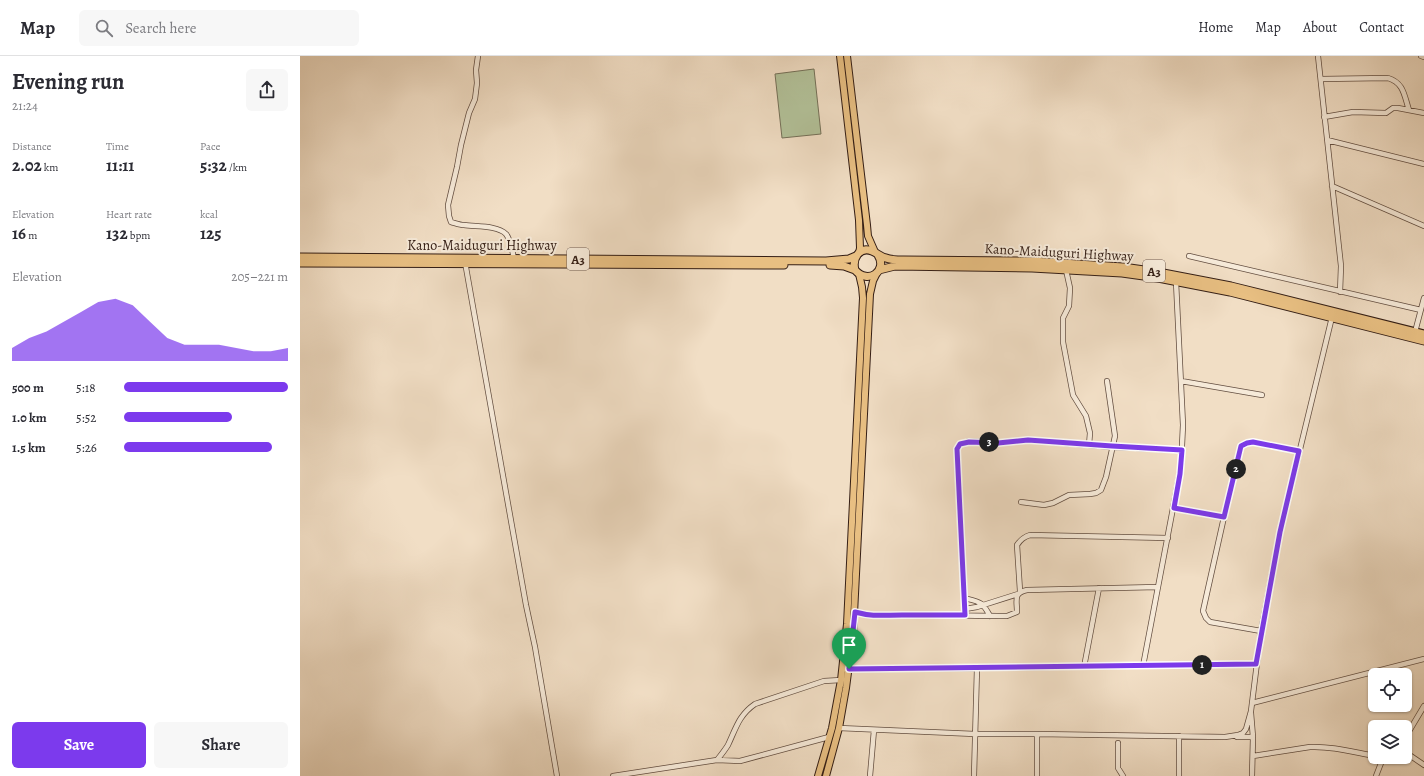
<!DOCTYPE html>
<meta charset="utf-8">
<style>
:root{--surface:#fff;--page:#f7f7f7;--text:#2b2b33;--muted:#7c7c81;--line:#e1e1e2;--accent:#7c3aed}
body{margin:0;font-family:Alegreya,serif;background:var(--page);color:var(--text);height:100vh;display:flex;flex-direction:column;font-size:15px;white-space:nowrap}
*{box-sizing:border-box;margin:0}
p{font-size:13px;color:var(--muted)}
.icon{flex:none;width:22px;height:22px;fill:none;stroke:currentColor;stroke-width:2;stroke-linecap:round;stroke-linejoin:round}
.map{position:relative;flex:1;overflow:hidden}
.details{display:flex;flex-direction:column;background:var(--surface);width:300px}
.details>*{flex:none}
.fabs{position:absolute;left:1068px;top:612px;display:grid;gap:8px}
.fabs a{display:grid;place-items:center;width:44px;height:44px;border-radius:6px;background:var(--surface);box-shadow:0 1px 3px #0004;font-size:20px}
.pin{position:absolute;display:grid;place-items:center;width:34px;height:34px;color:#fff;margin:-41px -17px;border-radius:50% 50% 50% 0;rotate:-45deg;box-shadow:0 0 4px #0007}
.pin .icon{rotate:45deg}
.km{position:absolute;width:20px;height:20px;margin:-10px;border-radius:50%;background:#222;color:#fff;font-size:11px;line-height:20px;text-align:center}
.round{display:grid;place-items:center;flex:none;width:42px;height:42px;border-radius:6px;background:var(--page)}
.head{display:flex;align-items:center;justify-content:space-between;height:68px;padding:0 12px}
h1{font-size:22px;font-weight:700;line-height:30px}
.stats{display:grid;grid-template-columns:repeat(3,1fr);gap:6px;height:68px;padding:4px 12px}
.stats div{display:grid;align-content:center}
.stats b{font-size:17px;font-weight:700}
.stats small{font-size:11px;font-weight:400}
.stats p{font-size:11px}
.chart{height:112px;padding:8px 12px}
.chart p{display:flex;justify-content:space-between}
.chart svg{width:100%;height:72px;margin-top:4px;fill:var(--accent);opacity:.7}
.cta{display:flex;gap:8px;margin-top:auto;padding:8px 12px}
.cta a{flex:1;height:46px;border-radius:6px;background:var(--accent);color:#fff;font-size:16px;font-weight:700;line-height:46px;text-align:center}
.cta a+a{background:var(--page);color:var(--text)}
ul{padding:0 12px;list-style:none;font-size:13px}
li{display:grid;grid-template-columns:64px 48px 1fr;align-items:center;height:30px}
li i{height:10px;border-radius:5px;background:var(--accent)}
header{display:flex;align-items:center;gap:24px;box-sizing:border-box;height:56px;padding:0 20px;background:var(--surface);border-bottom:1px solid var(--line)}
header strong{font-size:19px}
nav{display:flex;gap:22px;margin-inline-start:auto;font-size:14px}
.search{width:280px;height:36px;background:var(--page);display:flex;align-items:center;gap:10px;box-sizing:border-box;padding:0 14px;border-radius:6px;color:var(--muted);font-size:15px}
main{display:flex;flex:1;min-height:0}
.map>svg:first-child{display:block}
.green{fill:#b3c29a;stroke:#747058}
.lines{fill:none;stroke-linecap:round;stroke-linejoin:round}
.minor-casing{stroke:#634e41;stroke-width:6}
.major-casing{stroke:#341e15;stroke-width:8}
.highway-casing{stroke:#341e15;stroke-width:9}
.minor{stroke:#f6ead9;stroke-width:4.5}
.major{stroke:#e8bf82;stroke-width:6}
.highway{stroke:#e8bf82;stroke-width:7}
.route-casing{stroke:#fff;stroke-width:8}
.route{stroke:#7c3aed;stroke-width:5}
.labels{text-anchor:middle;stroke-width:4;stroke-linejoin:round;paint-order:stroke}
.shield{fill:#f6ead9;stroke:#6e5b50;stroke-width:1}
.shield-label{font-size:13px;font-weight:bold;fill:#341e15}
.street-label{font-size:14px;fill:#341e15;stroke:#f6ead9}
</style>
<header>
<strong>Map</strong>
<div class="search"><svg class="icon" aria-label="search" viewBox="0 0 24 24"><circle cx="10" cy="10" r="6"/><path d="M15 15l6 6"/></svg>Search here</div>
<nav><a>Home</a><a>Map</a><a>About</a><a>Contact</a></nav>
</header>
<main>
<section class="details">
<div class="head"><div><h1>Evening run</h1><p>21:24</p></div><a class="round"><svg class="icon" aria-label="share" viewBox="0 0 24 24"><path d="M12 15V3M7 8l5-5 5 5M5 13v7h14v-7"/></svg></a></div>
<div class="stats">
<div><p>Distance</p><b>2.02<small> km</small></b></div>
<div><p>Time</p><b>11:11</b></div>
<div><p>Pace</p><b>5:32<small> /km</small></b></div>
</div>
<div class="stats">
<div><p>Elevation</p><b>16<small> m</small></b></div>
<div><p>Heart rate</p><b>132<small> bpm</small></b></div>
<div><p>kcal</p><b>125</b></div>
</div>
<div class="chart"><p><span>Elevation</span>205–221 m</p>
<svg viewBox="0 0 160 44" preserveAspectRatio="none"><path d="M0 44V36L10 30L20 26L30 20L40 14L50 8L60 6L70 10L80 20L90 30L100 34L110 34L120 34L130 36L140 38L150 38L160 36V44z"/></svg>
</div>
<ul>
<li><b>500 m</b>5:18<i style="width:100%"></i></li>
<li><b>1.0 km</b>5:52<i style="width:66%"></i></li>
<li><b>1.5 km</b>5:26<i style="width:90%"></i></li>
</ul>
<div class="cta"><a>Save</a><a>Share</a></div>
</section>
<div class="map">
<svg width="1124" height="720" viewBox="0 0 1124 720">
<rect width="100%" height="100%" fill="#f1dec5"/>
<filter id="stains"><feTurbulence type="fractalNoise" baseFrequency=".005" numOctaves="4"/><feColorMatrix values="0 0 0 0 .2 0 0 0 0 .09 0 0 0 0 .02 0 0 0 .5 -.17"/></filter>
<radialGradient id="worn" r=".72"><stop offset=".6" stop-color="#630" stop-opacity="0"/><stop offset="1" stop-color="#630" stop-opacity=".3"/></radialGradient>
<path class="green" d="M514,13L521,78L482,82L475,18Z"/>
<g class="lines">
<defs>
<path id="minor" d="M178,0L176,14L177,27L175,43L169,57L161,89L157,111L148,149L149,160L151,166C155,167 160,169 164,169C175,171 197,169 206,178C211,184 212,195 214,202
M1018,0L1041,210L1040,236
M1121,0L1124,1
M1021,23L1088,22C1104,27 1104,39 1109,54
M1024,61L1053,56L1086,57L1093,52H1098L1124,57
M1027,84L1124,108
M1032,130L1124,170
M889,200L1121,254
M165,206L226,549L235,591L257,720
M766,214L770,232L769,250L763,262V286L773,339L786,360L790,377L789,389
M1115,276L1124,242
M881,325L962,339
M721,446L744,449L753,447L769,439L790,438L796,437L801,434L806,421L815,380L807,325
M874,452L924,461
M720,535L717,489C721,483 724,481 730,479L868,482
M664,542C680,546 682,545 690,560
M665,553L677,551L718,538
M555,556C575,562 595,559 616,559C647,559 677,560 707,560L717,556C717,544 713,537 727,534L858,531
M665,559L657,393L660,388L669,385L698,387L728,384L812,391L882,394
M961,575L910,566L906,562L903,555L924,461L941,390L947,387L953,386L999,395
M843,610L881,410L883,369L876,226
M784,611L799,532
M546,613L677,612L957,608
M952,647L1124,603
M951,657L953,681L952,720
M539,672L675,678H737L925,681L938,679L943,677L946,673L951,655L961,575L980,476L1032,261
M737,678V720
M879,680V720
M937,681H953
M1105,682L1124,650
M818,687V712L823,720
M1105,696L1124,709
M953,700L1010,691C1032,690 1053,696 1075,700
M417,704C421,699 425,694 428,689C436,672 439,659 455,648L524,625L541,624
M313,720L417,704L440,705L529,681
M570,720L574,674
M674,720L677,612
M1076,720L1083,702"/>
<path id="major" d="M540,0L559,164L560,192L559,197
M547,0L567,169L568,180L575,196
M518,720L532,672L541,624L547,568L563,242L562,231L559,218
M526,720L539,672L546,632L553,578L570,238L573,225L577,217"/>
<path id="highway" d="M578,199C588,215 568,229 555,214C552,203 559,190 572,195C577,197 581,201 586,202C591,204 597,204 603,204L732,205L823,211L858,216L931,230L1124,278
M0,201L526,205L549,203L556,200
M0,207L484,209
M530,209L544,210L555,214
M579,214L595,210L732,212L822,217L858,222L930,236L1124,285"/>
</defs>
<use href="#minor" class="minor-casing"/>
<use href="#major" class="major-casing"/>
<use href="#highway" class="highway-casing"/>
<use href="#minor" class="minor"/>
<use href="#major" class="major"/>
<use href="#highway" class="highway"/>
</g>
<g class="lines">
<defs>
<path id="route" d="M728,384L812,390L882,394L880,418L874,452L924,461L941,390L947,387L953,386L999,395L980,476L956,608L549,613L555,556C573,561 584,559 602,559C623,559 644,559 665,559L657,393L660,388L669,386L698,387Z"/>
</defs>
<use href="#route" class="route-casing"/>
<use href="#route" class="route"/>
</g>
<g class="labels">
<g class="shield">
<rect x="267" y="192" width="22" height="22" rx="3"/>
<rect x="843" y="204" width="22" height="22" rx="3"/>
</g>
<g class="shield-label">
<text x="278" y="208">A3</text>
<text x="854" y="220">A3</text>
</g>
<g class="street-label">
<text x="182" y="194">Kano-Maiduguri Highway</text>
<text transform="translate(759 196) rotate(3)" y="5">Kano-Maiduguri Highway</text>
</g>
</g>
<rect width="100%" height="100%" filter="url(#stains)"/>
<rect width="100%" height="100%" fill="url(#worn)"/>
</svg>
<div class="fabs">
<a><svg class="icon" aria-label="locate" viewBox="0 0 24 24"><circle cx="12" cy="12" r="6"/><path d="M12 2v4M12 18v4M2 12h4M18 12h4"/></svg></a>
<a><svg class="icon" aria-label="layers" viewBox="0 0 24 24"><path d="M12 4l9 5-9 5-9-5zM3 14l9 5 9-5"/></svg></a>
</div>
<div class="pin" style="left:549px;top:613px;background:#1e9e55"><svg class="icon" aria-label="arrive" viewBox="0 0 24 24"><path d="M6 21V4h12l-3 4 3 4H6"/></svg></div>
<b class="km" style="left:902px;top:609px">1</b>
<b class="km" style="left:936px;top:413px">2</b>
<b class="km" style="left:689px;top:386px">3</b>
</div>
</main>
